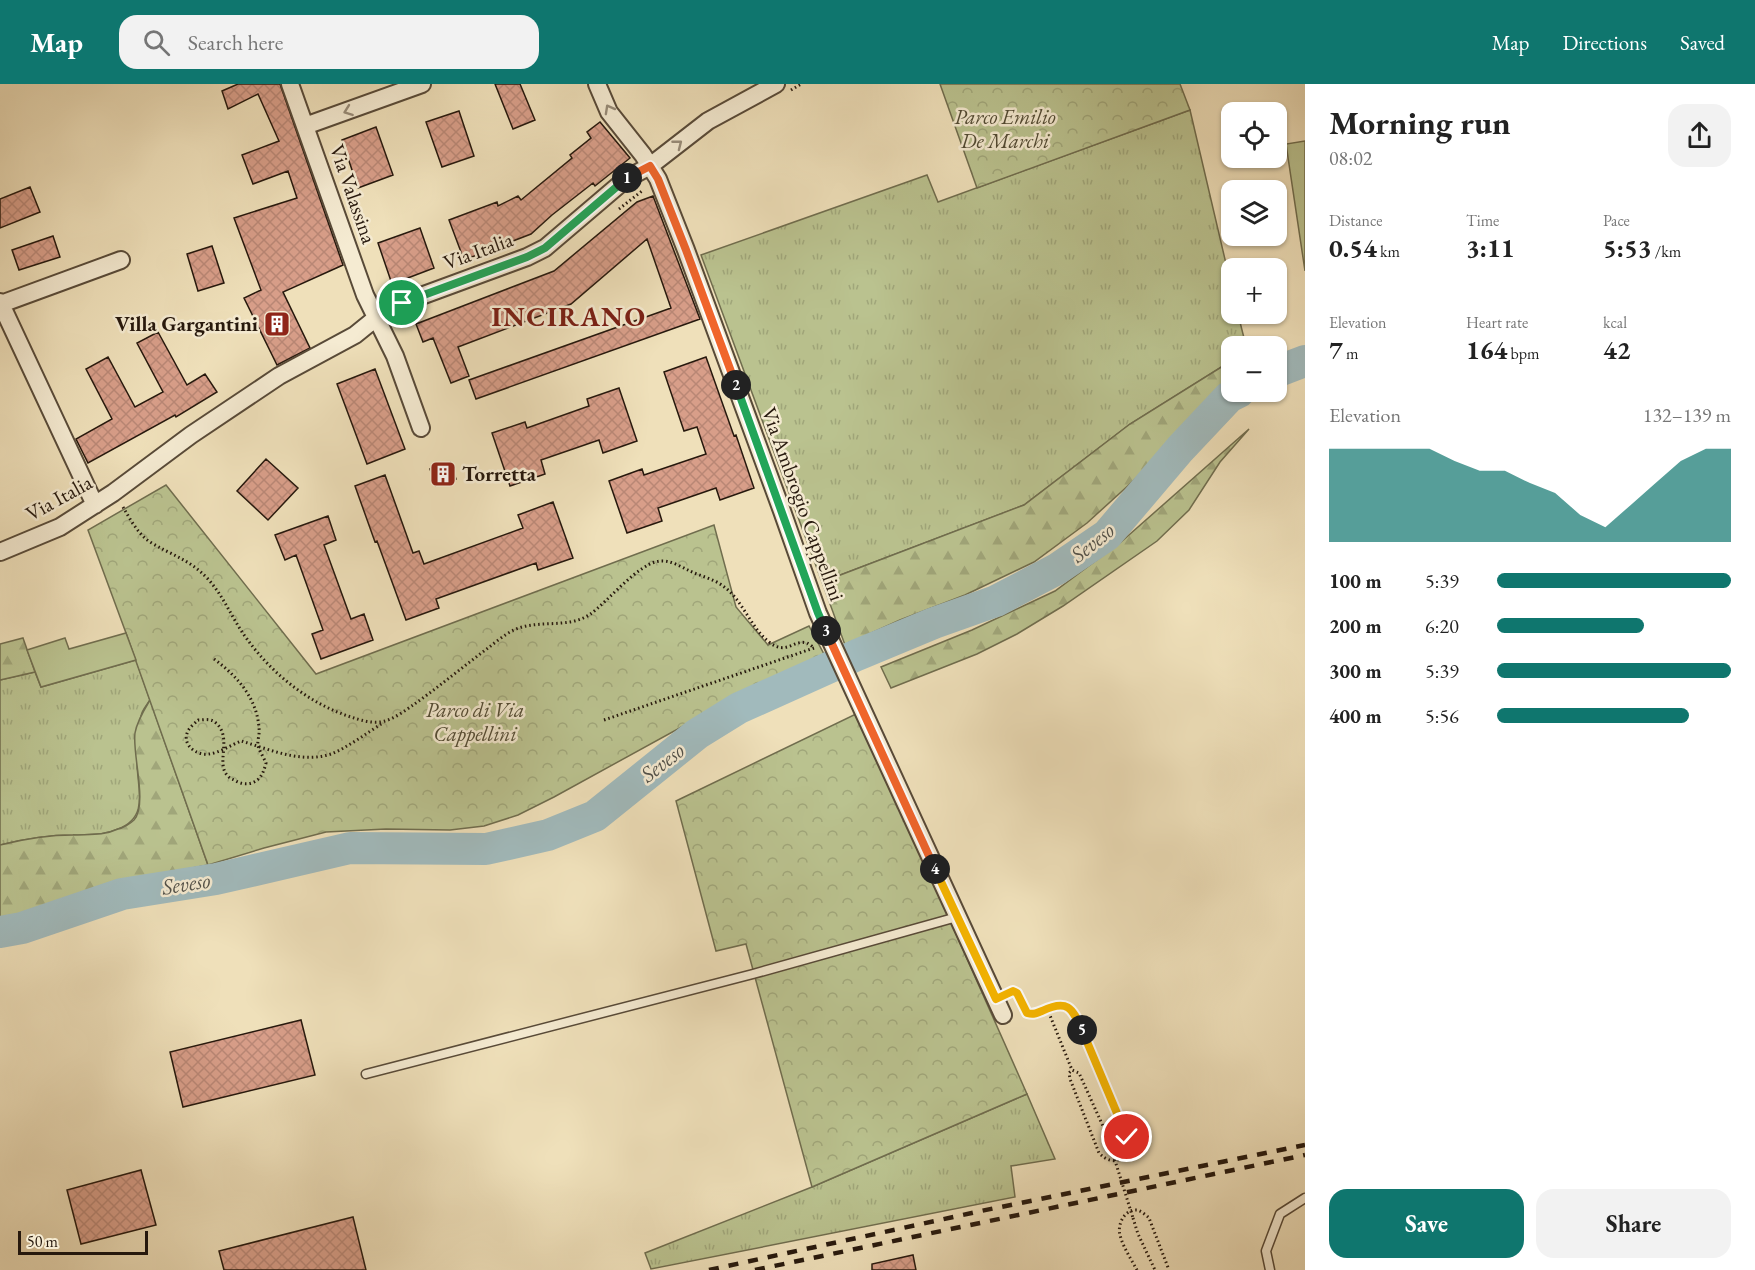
<!DOCTYPE html>
<meta charset="utf-8">
<style>
:root{--surface:#fff;--page:#f2f2f2;--text:#222;--muted:#767676;--accent:#0f766e}
body{margin:0;font-family:"EB Garamond",serif;background:var(--page);color:var(--text);height:100vh;display:flex;flex-direction:column;font-size:22px;white-space:nowrap}
*{box-sizing:border-box;margin:0}
p{font-size:20px;color:var(--muted)}
.icon{flex:none;width:33px;height:33px;fill:none;stroke:currentColor;stroke-width:2;stroke-linecap:round;stroke-linejoin:round}
.map{position:relative;flex:1;overflow:hidden}
.side{display:flex;flex-direction:column;background:var(--surface);width:450px}
.side>*{flex:none}
.fabs{position:absolute;left:1221px;top:18px;display:grid;gap:12px}
.fabs a{display:grid;place-items:center;width:66px;height:66px;border-radius:12px;background:var(--surface);box-shadow:0 2px 4px #0004;font-size:30px}
.scale{position:absolute;left:18px;bottom:15px;width:130px;box-sizing:border-box;padding-left:6px;border:3px solid #26180d;border-top:0;font-size:16px;line-height:21px;white-space:nowrap;color:#26180d;-webkit-text-stroke:4px #f5ebd2;paint-order:stroke}
.pin{position:absolute;display:grid;place-items:center;width:51px;height:51px;color:#fff;margin:-26px;border:3px solid #fff;border-radius:50%;box-shadow:0 2px 6px #0007}
.km{position:absolute;width:30px;height:30px;margin:-15px;border-radius:50%;background:#222;color:#fff;font-size:16px;line-height:30px;text-align:center}
.round{display:grid;place-items:center;flex:none;width:63px;height:63px;border-radius:18px;background:var(--page)}
.overview{display:flex;align-items:center;justify-content:space-between;height:102px;padding:0 24px}
h1{font-size:33px;font-weight:700;line-height:45px}
.stats{display:grid;grid-template-columns:repeat(3,1fr);gap:9px;height:102px;padding:6px 24px}
.stats div{display:grid;align-content:center}
.stats b{font-size:26px;font-weight:700}
.stats small{font-size:16px;font-weight:400}
.stats p{font-size:16px}
.chart{height:168px;padding:12px 24px}
.chart p{display:flex;justify-content:space-between}
.chart svg{width:100%;height:108px;margin-top:6px;fill:var(--accent);opacity:.7}
.cta{display:flex;gap:12px;margin-top:auto;padding:12px 24px}
.cta a{flex:1;height:69px;border-radius:18px;background:var(--accent);color:#fff;font-size:24px;font-weight:700;line-height:69px;text-align:center}
.cta a+a{background:var(--page);color:var(--text)}
ul{padding:0 24px;list-style:none;font-size:20px}
li{display:grid;grid-template-columns:96px 72px 1fr;align-items:center;height:45px}
li i{height:15px;border-radius:8px;background:var(--accent)}
header{display:flex;align-items:center;gap:36px;box-sizing:border-box;height:84px;padding:0 30px;background:var(--accent);color:#fff}
header strong{font-size:28px}
nav{display:flex;gap:33px;margin-inline-start:auto;font-size:21px}
.search{width:420px;height:54px;background:var(--page);display:flex;align-items:center;gap:15px;box-sizing:border-box;padding:0 21px;border-radius:18px;color:var(--muted);font-size:22px}
main{display:flex;flex:1;min-height:0}
.map>svg:first-child{display:block}
.grass{fill:url(#grass-tufts);stroke:#706d4e;stroke-width:1.5}
.forest{fill:url(#forest-firs);stroke:#706d4e;stroke-width:1.5}
.park{fill:url(#park-crowns);stroke:#706d4e;stroke-width:1.5}
.garden{fill:#bac28f;stroke:#706d4e;stroke-width:1.5}
.lines{fill:none;stroke-linecap:round;stroke-linejoin:round}
.river{stroke:#a1babc;stroke-width:32}
.building{fill:url(#building-cross-hatch);stroke:#26180d;stroke-width:1.5}
.lane-casing{stroke:#584a38;stroke-width:11}
.street-casing{stroke:#584a38;stroke-width:20}
.path{stroke:#26180d;stroke-width:3;stroke-dasharray:1.5 3;stroke-linecap:butt}
.lane{stroke:#f5ebd2;stroke-width:8}
.street{stroke:#f5ebd2;stroke-width:16}
.rail{stroke:#26180d;stroke-width:4.5;stroke-dasharray:10 10;stroke-linecap:butt}
.path-bridge{stroke:#26180d;stroke-width:3;stroke-dasharray:1.5 3;stroke-linecap:butt}
.oneway{stroke:#988c79}
.split-1-casing{stroke:#fff;stroke-width:12}
.split-2-casing{stroke:#fff;stroke-width:12}
.split-3-casing{stroke:#fff;stroke-width:12}
.split-4-casing{stroke:#fff;stroke-width:12}
.split-5-casing{stroke:#fff;stroke-width:12}
.split-6-casing{stroke:#fff;stroke-width:12}
.split-1{stroke:#22a559;stroke-width:8}
.split-2{stroke:#f0652b;stroke-width:8}
.split-3{stroke:#22a559;stroke-width:8}
.split-4{stroke:#f0652b;stroke-width:8}
.split-5{stroke:#f5b400;stroke-width:8}
.split-6{stroke:#f5b400;stroke-width:8}
.labels{text-anchor:middle;stroke-width:5;stroke-linejoin:round;paint-order:stroke}
.park-label{font-size:21px;font-style:italic;fill:#524b34;stroke:#f5ebd2}
.street-label{font-size:21px;fill:#26180d;stroke:#f5ebd2}
.poi-label{font-size:21px;font-weight:bold;fill:#26180d;stroke:#f5ebd2;text-anchor:end}
.water-label{font-size:22px;font-style:italic;fill:#51514a;stroke:#f5ebd2}
.district-label{font-size:27px;font-weight:bold;letter-spacing:1.5px;fill:#7a1f14;stroke:#f5ebd2}
</style>
<header>
<strong>Map</strong>
<div class="search"><svg class="icon" aria-label="search" viewBox="0 0 24 24"><circle cx="10" cy="10" r="6"/><path d="M15 15l6 6"/></svg>Search here</div>
<nav><a>Map</a><a>Directions</a><a>Saved</a></nav>
</header>
<main>
<div class="map">
<svg width="1305" height="1186" viewBox="0 0 1305 1186">
<defs>
<pattern id="grass-tufts" width="24" height="20" patternUnits="userSpaceOnUse" patternTransform="scale(1.5)"><rect width="24" height="20" fill="#bac28f"/><path d="M3 7l-1-3M5 7V3M7 7l1-3M15 17l-1-3M17 17v-4M19 17l1-3" fill="none" stroke="#a0a67a"/></pattern>
<pattern id="forest-firs" width="22" height="20" patternUnits="userSpaceOnUse" patternTransform="scale(1.5)"><rect width="22" height="20" fill="#bac28f"/><path d="M5 1l3.5 6h-7zM16 11l3.5 6h-7z" fill="#a0a67a"/></pattern>
<pattern id="park-crowns" width="20" height="18" patternUnits="userSpaceOnUse" patternTransform="scale(1.5)"><rect width="20" height="18" fill="#bac28f"/><path d="M2 6a3 3 0 1 1 6 0M12 15a3 3 0 1 1 6 0" fill="none" stroke="#a0a67a"/></pattern>
<pattern id="building-cross-hatch" width="8" height="8" patternUnits="userSpaceOnUse" patternTransform="scale(1.5)"><rect width="8" height="8" fill="#d89e89"/><path d="M0 0l8 8M0 8l8-8" fill="none" stroke="#b98775"/></pattern>
</defs>
<rect width="100%" height="100%" fill="#efe0ba"/>
<filter id="stains"><feTurbulence type="fractalNoise" baseFrequency=".00333" numOctaves="4"/><feColorMatrix values="0 0 0 0 .2 0 0 0 0 .09 0 0 0 0 .02 0 0 0 .5 -.17"/></filter>
<radialGradient id="worn" r=".72"><stop offset=".6" stop-color="#630" stop-opacity="0"/><stop offset="1" stop-color="#630" stop-opacity=".3"/></radialGradient>
<path class="grass" d="M1190,26L1231,201L1232,230H1238L1246,262H1232L1231,277L1130,340L1024,421L822,498L701,171L927,91L938,118Z
M136,576L150,616C147,621 142,626 141,632C138,642 137,666 137,678C137,704 150,733 118,745C103,752 89,750 73,751C48,751 24,755 0,761V596L35,588L41,603Z
M1027,1010L1055,1075L1011,1082L1015,1113L651,1185L645,1169L812,1103Z"/>
<path class="forest" d="M1231,277V303L1193,336L1131,399L1087,439L1034,478L965,511L900,536L845,561L822,498L1024,421L1130,340Z
M1249,345L1220,378L1189,426L1157,457L1063,522L1017,550L977,570L891,604L881,583L972,546L1055,507L1121,458Z
M23,554L35,588L0,596V560Z
M150,616L208,781L145,793L92,807L25,831L0,836V761C24,755 48,751 73,751C89,750 103,752 118,745C123,744 131,739 134,736C148,720 132,670 135,649C137,637 144,626 150,616Z"/>
<path class="park" d="M940,0H1180L1190,26L977,104Z
M166,401L316,590L714,441L736,523L768,561L809,542L825,572L707,629L554,713L518,731L484,742L450,746L386,745L326,748L264,764L208,781L126,549L88,446Z
M858,629L1027,1010L812,1103L746,860L716,867L676,717Z"/>
<path class="garden" d="M1305,57V187L1286,60Z
M126,549L136,576L41,603L27,566L65,554L69,565Z"/>
<g class="lines">
<path class="river" d="M1276,288L1305,277
M0,848L22,844L122,810L216,795L350,764L486,765L548,751L595,732L697,650L739,624L857,571L934,539L996,517L1057,485L1107,451L1180,365L1229,313L1239,308"/>
</g>
<path class="building" d="M238,0H280L343,181L283,208L310,264L277,281L244,214L261,206L234,134L297,114L288,87L253,100L242,71L279,57L258,10L228,25L222,7Z
M495,0H520L535,36L513,45Z
M459,27L474,72L442,83L426,38Z
M600,38L630,74L595,102L593,99L552,131L531,150L464,176L449,136L497,118L498,122L518,112L521,116L572,74L570,71L591,54L587,48Z
M376,43L393,91L358,104L342,56Z
M30,103L40,128L0,144V115Z
M653,112L700,235L476,315L469,296L671,224L647,155L571,220L458,263L469,292L451,299L433,254L423,258L416,240L554,187L637,118Z
M420,144L434,184L392,200L378,159Z
M53,152L60,173L19,186L12,166Z
M212,162L224,199L198,207L187,170Z
M158,248L187,301L205,290L217,308L176,333L175,331L88,379L76,355L112,335L86,285L108,273L135,323L163,308L137,259Z
M706,273L734,352L736,351L754,404L720,416L716,404L658,424L662,437L627,449L609,397L642,385L644,391L706,370L697,343L684,347L664,288Z
M375,285L405,365L367,380L337,300Z
M619,304L637,357L603,369L599,356L541,376L545,390L510,402L492,349L525,338L527,344L589,322L587,315Z
M266,375L298,404L268,436L237,407Z
M450,378L456,395L436,402L430,385Z
M385,391L413,469L419,467L424,480L523,444L518,431L553,418L573,474L538,486L536,479L436,515L439,524L406,536L377,457L375,458L355,402Z
M328,432L336,456L324,461L351,535L364,530L373,556L321,575L312,550L323,546L296,471L285,476L275,451Z
M301,936L315,991L183,1023L170,968Z
M141,1086L156,1141L81,1160L67,1106Z
M353,1133L366,1186H224L219,1167Z
M913,1171L916,1186H872V1180Z"/>
<g class="lines">
<defs>
<path id="lane" d="M366,990L753,890L957,833
M1270,1186L1266,1167L1280,1130L1305,1114"/>
<path id="street" d="M290,0L365,211L395,272L421,344
M597,0L609,28L643,71L658,95L686,166L782,427L818,529L1003,931
M305,42L422,0
M0,218L95,421
M1,220L121,176
M0,468L60,443L113,409L191,351L279,292L355,251L376,234L402,219L527,173L545,164L626,95L650,82L708,37L776,0"/>
</defs>
<use href="#lane" class="lane-casing"/>
<use href="#street" class="street-casing"/>
<path class="path" d="M791,6L801,0
M619,125L642,107
M123,423C130,435 138,450 150,458C171,471 189,475 207,494C224,512 232,535 247,555C273,591 311,621 354,634C363,637 375,640 385,637C396,634 407,625 416,619C441,601 464,582 488,564C496,558 505,550 514,546C537,535 567,545 589,531C608,518 638,479 660,477C671,476 681,483 690,487C700,492 714,495 723,502C743,516 750,543 769,558C787,572 793,555 807,559C809,560 812,562 814,564
M214,575C237,592 257,614 259,644C260,650 257,657 258,662C260,668 264,674 266,679C264,687 261,695 254,698C248,701 241,700 236,697C233,695 230,695 228,692C215,680 233,654 216,639C211,634 204,636 198,636C195,639 190,643 188,647C181,661 197,672 209,670C219,669 231,661 241,657C269,665 301,680 331,670C347,664 368,648 383,639
M604,636L814,564
M1010,908L1013,907L1017,909L1027,929L1032,931C1048,923 1061,914 1075,930L1127,1053C1132,1074 1114,1085 1099,1069L1070,995L1069,989L1072,986L1079,989L1107,1051L1112,1067
M1047,924L1072,986
M1133,1134L1138,1150L1155,1186
M1137,1186C1131,1175 1123,1163 1120,1151C1117,1140 1125,1125 1137,1126C1141,1127 1146,1131 1149,1134L1169,1186"/>
<use href="#lane" class="lane"/>
<use href="#street" class="street"/>
<path class="rail" d="M709,1186L981,1127L1305,1061
M755,1186L1305,1071"/>
<path class="path-bridge" d="M1112,1067L1133,1134"/>
</g>
<defs><path id="oneway-chevron" d="M-2-3.5L2.5 0L-2 3.5" fill="none" stroke-width="1.6" stroke-linecap="round" stroke-linejoin="round" transform="scale(1.5)"/></defs>
<g class="oneway">
<use href="#oneway-chevron" transform="translate(609 25) rotate(-119)"/>
<use href="#oneway-chevron" transform="translate(348 27) rotate(160)"/>
<use href="#oneway-chevron" transform="translate(678 60) rotate(-38)"/>
</g>
<g class="lines">
<defs>
<path id="split-1" d="M402,219L527,173L545,164L627,94"/>
<path id="split-2" d="M627,94L650,82L658,95L686,166L736,301"/>
<path id="split-3" d="M736,301L818,529L826,547"/>
<path id="split-4" d="M826,547L935,785"/>
<path id="split-5" d="M935,785L996,915L1013,907L1017,909L1027,929C1034,931 1036,929 1042,927C1067,915 1072,923 1082,946"/>
<path id="split-6" d="M1082,946L1127,1053"/>
</defs>
<use href="#split-1" class="split-1-casing"/>
<use href="#split-2" class="split-2-casing"/>
<use href="#split-3" class="split-3-casing"/>
<use href="#split-4" class="split-4-casing"/>
<use href="#split-5" class="split-5-casing"/>
<use href="#split-6" class="split-6-casing"/>
<use href="#split-1" class="split-1"/>
<use href="#split-2" class="split-2"/>
<use href="#split-3" class="split-3"/>
<use href="#split-4" class="split-4"/>
<use href="#split-5" class="split-5"/>
<use href="#split-6" class="split-6"/>
</g>
<defs>
<symbol id="building-square" viewBox="-11 -11 22 22"><rect x="-9" y="-9" width="18" height="18" rx="4" fill="#8f2418" stroke="#f5ebd2"/><path d="M-4-6H4V6H1V3H-1V6H-4ZM-2.5-4.3h1.7v1.8h-1.7ZM.8-4.3h1.7v1.8H.8ZM-2.5-1h1.7V.8h-1.7ZM.8-1h1.7V.8H.8Z" fill="#fff"/></symbol>
</defs>
<g fill-rule="evenodd">
<use href="#building-square" x="262" y="225" width="30" height="30"/>
<use href="#building-square" x="428" y="375" width="30" height="30"/>
</g>
<g class="labels">
<g class="park-label">
<text x="1005" y="40">Parco Emilio<tspan x="1005" dy="24">De Marchi</tspan></text>
<text x="475" y="633">Parco di Via<tspan x="475" dy="24">Cappellini</tspan></text>
</g>
<g class="street-label">
<text transform="translate(353 110) rotate(71)" y="7">Via Valassina</text>
<text transform="translate(478 167) rotate(-20)" y="7">Via Italia</text>
<text transform="translate(59 414) rotate(-29)" y="7">Via Italia</text>
<text transform="translate(803 420) rotate(70)" y="7">Via Ambrogio Cappellini</text>
</g>
<g class="poi-label">
<text x="258" y="247">Villa Gargantini</text>
<text x="462" y="397" text-anchor="start">Torretta</text>
</g>
<g class="water-label">
<text transform="translate(1092 458) rotate(-39)" y="8">Seveso</text>
<text transform="translate(662 678) rotate(-38)" y="8">Seveso</text>
<text transform="translate(186 799) rotate(-9)" y="8">Seveso</text>
</g>
<g class="district-label">
<text x="569" y="242">INCIRANO</text>
</g>
</g>
<rect width="100%" height="100%" filter="url(#stains)"/>
<rect width="100%" height="100%" fill="url(#worn)"/>
</svg>
<div class="fabs">
<a><svg class="icon" aria-label="locate" viewBox="0 0 24 24"><circle cx="12" cy="12" r="6"/><path d="M12 2v4M12 18v4M2 12h4M18 12h4"/></svg></a>
<a><svg class="icon" aria-label="layers" viewBox="0 0 24 24"><path d="M12 4l9 5-9 5-9-5zM3 14l9 5 9-5"/></svg></a>
<a>+</a>
<a>−</a>
</div>
<div class="scale">50 m</div>
<div class="pin" style="left:402px;top:219px;background:#1e9e55"><svg class="icon" aria-label="arrive" viewBox="0 0 24 24"><path d="M6 21V4h12l-3 4 3 4H6"/></svg></div>
<div class="pin" style="left:1127px;top:1053px;background:#d93025"><svg class="icon" aria-label="check" viewBox="0 0 24 24"><path d="M5 12l5 5 9-10"/></svg></div>
<b class="km" style="left:627px;top:94px">1</b>
<b class="km" style="left:736px;top:301px">2</b>
<b class="km" style="left:826px;top:547px">3</b>
<b class="km" style="left:935px;top:785px">4</b>
<b class="km" style="left:1082px;top:946px">5</b>
</div>
<section class="side">
<div class="overview"><div><h1>Morning run</h1><p>08:02</p></div><a class="round"><svg class="icon" aria-label="share" viewBox="0 0 24 24"><path d="M12 15V3M7 8l5-5 5 5M5 13v7h14v-7"/></svg></a></div>
<div class="stats">
<div><p>Distance</p><b>0.54<small> km</small></b></div>
<div><p>Time</p><b>3:11</b></div>
<div><p>Pace</p><b>5:53<small> /km</small></b></div>
</div>
<div class="stats">
<div><p>Elevation</p><b>7<small> m</small></b></div>
<div><p>Heart rate</p><b>164<small> bpm</small></b></div>
<div><p>kcal</p><b>42</b></div>
</div>
<div class="chart"><p><span>Elevation</span>132–139 m</p>
<svg viewBox="0 0 160 44" preserveAspectRatio="none"><path d="M0 44V6L10 6L20 6L30 6L40 6L50 11L60 15L70 15L80 20L90 24L100 33L110 38L120 29L130 20L140 11L150 6L160 6V44z"/></svg>
</div>
<ul>
<li><b>100 m</b>5:39<i style="width:100%"></i></li>
<li><b>200 m</b>6:20<i style="width:63%"></i></li>
<li><b>300 m</b>5:39<i style="width:100%"></i></li>
<li><b>400 m</b>5:56<i style="width:82%"></i></li>
</ul>
<div class="cta"><a>Save</a><a>Share</a></div>
</section>
</main>
